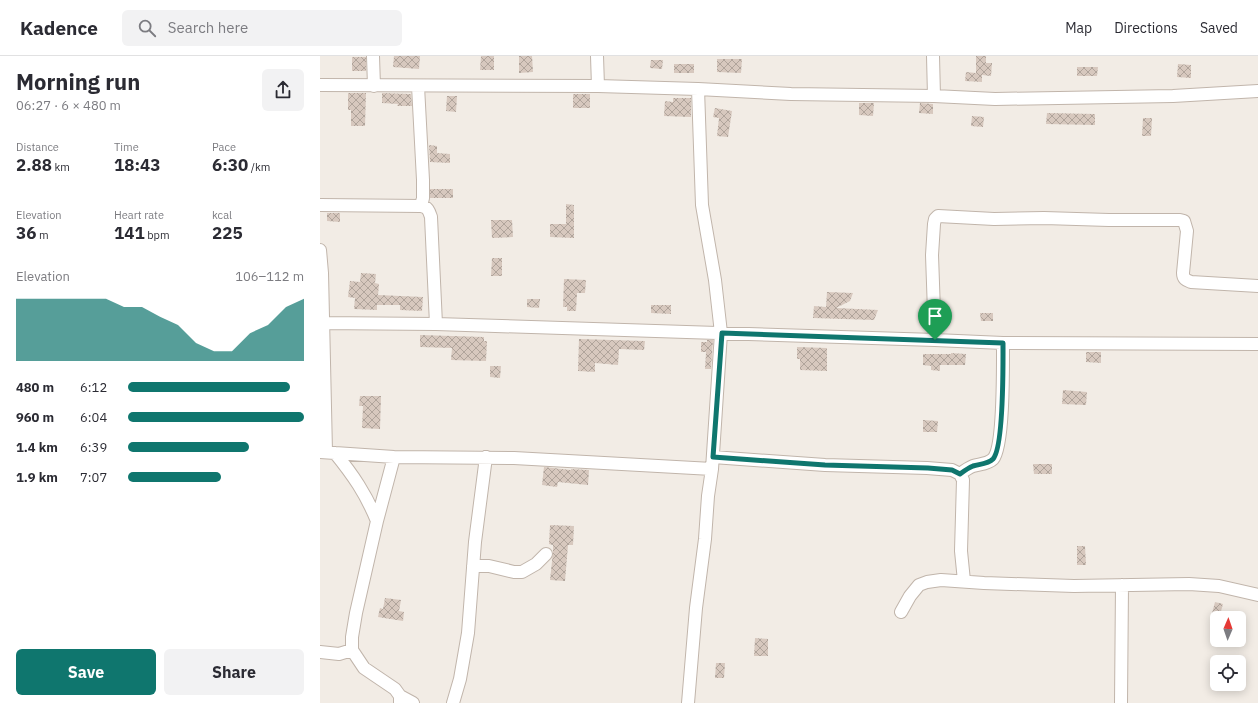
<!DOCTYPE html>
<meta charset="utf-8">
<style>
:root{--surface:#fff;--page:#f2f2f3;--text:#2b2b33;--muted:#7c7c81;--line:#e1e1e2;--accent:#0f766e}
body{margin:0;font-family:"IBM Plex Sans",sans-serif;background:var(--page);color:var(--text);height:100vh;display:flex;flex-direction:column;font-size:15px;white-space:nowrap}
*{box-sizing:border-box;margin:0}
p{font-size:13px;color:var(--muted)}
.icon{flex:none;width:22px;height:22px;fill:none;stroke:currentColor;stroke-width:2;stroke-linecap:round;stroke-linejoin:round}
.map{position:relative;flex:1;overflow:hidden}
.panel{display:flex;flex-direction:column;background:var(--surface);width:320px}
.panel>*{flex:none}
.needle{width:26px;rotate:2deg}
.fabs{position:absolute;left:890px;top:555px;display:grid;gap:8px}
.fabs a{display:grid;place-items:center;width:36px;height:36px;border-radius:6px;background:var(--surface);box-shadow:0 2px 10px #0003;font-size:20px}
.pin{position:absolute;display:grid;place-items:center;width:34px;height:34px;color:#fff;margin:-41px -17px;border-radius:50% 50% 50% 0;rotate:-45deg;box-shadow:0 0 4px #0007}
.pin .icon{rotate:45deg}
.round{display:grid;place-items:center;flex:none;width:42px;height:42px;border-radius:6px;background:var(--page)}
.head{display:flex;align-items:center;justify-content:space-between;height:68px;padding:0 16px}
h1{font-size:22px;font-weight:700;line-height:30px}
.stats{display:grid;grid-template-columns:repeat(3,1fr);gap:6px;height:68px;padding:4px 16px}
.stats div{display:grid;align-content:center}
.stats b{font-size:17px;font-weight:700}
.stats small{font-size:11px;font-weight:400}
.stats p{font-size:11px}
.chart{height:112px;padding:8px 16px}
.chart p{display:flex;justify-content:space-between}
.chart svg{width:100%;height:72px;margin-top:4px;fill:var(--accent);opacity:.7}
.action{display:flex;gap:8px;margin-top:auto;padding:8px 16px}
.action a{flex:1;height:46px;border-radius:6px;background:var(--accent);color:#fff;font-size:16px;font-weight:700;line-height:46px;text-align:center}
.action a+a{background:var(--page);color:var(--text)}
ul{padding:0 16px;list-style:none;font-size:13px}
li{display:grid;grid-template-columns:64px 48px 1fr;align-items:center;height:30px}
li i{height:10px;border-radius:5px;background:var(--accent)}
header{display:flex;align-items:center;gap:24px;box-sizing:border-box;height:56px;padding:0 20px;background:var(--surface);border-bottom:1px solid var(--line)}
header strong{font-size:19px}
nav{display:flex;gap:22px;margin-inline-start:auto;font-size:14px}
.search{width:280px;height:36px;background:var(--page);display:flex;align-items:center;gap:10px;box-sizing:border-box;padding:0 14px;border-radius:6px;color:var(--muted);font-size:15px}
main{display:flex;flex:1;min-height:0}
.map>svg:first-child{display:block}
.building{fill:url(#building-cross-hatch)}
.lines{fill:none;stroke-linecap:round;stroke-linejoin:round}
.minor-casing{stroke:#c1b5ab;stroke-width:14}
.minor{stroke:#fff;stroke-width:12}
.route-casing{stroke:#fff;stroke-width:8}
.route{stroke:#0f766e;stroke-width:5}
</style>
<header>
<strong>Kadence</strong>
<div class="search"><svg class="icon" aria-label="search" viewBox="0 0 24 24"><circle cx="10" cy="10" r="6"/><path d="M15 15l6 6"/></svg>Search here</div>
<nav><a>Map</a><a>Directions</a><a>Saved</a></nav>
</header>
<main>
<section class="panel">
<div class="head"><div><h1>Morning run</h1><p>06:27 · 6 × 480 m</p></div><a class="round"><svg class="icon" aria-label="share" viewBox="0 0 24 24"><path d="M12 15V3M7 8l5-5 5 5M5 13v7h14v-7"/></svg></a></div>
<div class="stats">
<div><p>Distance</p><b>2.88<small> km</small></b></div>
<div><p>Time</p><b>18:43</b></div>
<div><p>Pace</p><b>6:30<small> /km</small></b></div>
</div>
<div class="stats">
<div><p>Elevation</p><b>36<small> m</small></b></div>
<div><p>Heart rate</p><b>141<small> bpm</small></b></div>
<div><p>kcal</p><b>225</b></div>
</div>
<div class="chart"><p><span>Elevation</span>106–112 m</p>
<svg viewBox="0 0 160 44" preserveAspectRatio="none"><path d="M0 44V6L10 6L20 6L30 6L40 6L50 6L60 11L70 11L80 17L90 22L100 33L110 38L120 38L130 27L140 22L150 11L160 6V44z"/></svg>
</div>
<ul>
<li><b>480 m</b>6:12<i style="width:92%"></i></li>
<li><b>960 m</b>6:04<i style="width:100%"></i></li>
<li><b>1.4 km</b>6:39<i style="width:69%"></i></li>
<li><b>1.9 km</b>7:07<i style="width:53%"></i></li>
</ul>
<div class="action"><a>Save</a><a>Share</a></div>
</section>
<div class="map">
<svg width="938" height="647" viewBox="0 0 938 647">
<defs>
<pattern id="building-cross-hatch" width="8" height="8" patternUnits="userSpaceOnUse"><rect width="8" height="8" fill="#d7c8be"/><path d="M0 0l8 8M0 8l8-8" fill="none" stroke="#b0a49b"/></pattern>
</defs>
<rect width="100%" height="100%" fill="#f2ece5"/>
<path class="building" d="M74,0H100L99,13L73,11Z
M161,0H174V14H160Z
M199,0H212L213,16L199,17Z
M656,0H666V7H672L671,20L662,19V26L645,25L646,16L656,17Z
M32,1H46V15H32Z
M397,3H422L421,17L397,16Z
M331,4H343L342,13L330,12Z
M354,8H374V17H354Z
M858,8L871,9V22L857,21Z
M757,11H778L777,20H757Z
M28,37H46L45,70H31V54H28Z
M62,37L91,38L92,50H77L78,48L62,47Z
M253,38H270V52H253Z
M127,40H137L136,56L126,55Z
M353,42H371V61L344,60L345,45L353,46Z
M539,47H554L553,60L539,59Z
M600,47L613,48V58L599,57Z
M395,52L412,55L408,81L397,80L399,62L393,61Z
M727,57L775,58V69L726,68Z
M652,60L664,61L663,71L651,70Z
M823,62H832L831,80H822Z
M109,89L117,90V97L130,98V107L110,106Z
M110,133H133V142H110Z
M246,148L254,149V182L230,181V168H246Z
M7,157H20V166L7,165Z
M171,164H192L193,181L172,182Z
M172,202H182V220H171Z
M41,217L56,218L55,227L59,228L58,239L103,241L102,255L80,254V249H57V254L34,253L35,242L28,241L30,225L40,226Z
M244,223L266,224L265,237H257L256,255H247V251H243Z
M507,236L533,237L530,245L516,252L558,254L554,264L493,262L494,250L506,251Z
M207,243H220L219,252L207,251Z
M331,249H351V258L331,257Z
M660,257H673V265H661Z
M100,279L164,281V285H167L166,305L131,304L132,292L100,291Z
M259,283L325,285L324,294L299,293L298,309L275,307V316L258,315Z
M387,284H393L391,313H385L386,296H381V286H387Z
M477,291L507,292V315L480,314V303H477Z
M766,296H781V307L766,306Z
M631,297L646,298L645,309H620V315L611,314V310L603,309V298H631Z
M170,310H181L180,322L170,321Z
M743,334L767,336L766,349L742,348Z
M40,340H61L60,373L42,372L43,350H39Z
M603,364L618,365L617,376H603Z
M713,408H732V418H714Z
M224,411L251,414V413L269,414L268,429L238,426L237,431L222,429Z
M230,469L254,470L253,489H248L245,525L230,524L233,496V489L229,488Z
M757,490H765L766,509H757Z
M65,542L81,544L79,555L84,556L83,565L58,561L60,552L63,553Z
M895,546L903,548L899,562H897V567L890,565Z
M435,582L448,583V600H434Z
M396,607H405L404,622H395Z"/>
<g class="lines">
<defs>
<path id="minor" d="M53,0L54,30
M277,0L278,30
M613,0L614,40
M0,29L278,30L378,33L471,38L614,40L675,43L853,40L938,35
M98,30L103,124V142L101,150
M0,149L101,150C108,151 109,155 111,161L116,268
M0,194L2,217L6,396
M0,267L116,268L615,284L683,287L938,288
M615,284L612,199L614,168L615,163L618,160L674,163L724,162L789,164H860L864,165L867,175L863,217C863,223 866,224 871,226L938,230
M0,396L74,401L194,402L392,413
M15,397C33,419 46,438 57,465
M74,401L57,465L36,557L32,581V594L44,612L75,633L80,640V647
M393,401L505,409L607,412L632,414L640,418L643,424L641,495L644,525
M640,418C644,415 648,412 653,410C660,408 668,408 673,403C684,391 683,307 683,287
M153,510H169L194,516H202L216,508L226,498
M581,556L590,540L599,529L607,526L621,524L664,527L754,530L869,528L899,530L938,539
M0,596L19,598L32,594
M80,640L93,647
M133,647L140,623L148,577L155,486L166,401
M368,647L376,552L385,483L388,440L392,413L401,277L395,224L382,149L378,33
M801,647L802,529"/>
</defs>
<use href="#minor" class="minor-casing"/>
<use href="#minor" class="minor"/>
</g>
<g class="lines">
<defs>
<path id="route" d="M402,277L683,287C683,307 684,391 673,403C668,408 660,408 653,410C648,412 644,415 640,418L632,414L608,412L505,409L393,401Z"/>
</defs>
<use href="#route" class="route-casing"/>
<use href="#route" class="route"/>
</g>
</svg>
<div class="fabs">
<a><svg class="needle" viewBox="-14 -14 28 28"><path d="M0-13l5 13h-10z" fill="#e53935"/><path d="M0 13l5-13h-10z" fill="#7c7c81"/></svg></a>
<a><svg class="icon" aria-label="locate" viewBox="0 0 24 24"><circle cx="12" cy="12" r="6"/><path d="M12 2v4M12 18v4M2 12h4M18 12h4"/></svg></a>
</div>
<div class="pin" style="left:615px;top:284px;background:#1e9e55"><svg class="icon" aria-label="arrive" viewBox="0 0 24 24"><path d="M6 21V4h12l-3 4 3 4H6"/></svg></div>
</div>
</main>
